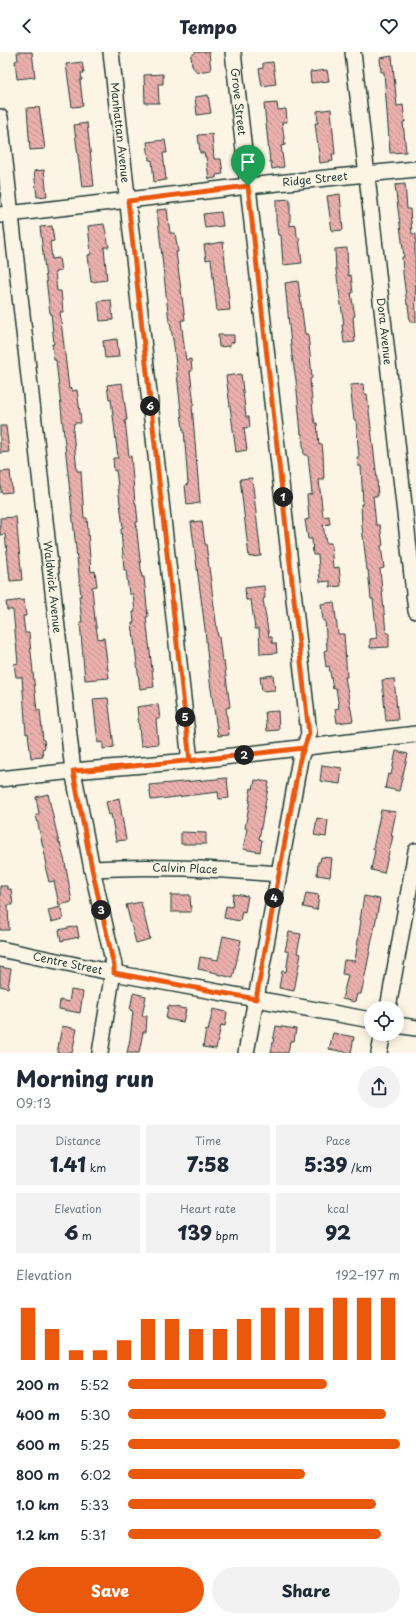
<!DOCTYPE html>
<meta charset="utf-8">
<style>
:root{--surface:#fff;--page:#f2f2f3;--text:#1f2937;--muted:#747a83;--accent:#ea580c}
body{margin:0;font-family:"Playpen Sans",sans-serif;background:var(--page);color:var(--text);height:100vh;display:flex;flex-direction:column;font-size:15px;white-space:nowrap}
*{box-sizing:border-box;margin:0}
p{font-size:13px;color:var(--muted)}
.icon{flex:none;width:22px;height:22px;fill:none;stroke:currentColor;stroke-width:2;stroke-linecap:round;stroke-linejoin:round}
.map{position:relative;height:1001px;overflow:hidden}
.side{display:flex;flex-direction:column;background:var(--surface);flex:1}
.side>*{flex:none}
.buttons{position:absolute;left:364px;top:949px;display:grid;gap:8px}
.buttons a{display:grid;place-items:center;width:40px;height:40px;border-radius:50%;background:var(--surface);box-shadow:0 2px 10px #0003;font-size:20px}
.pin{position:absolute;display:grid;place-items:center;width:34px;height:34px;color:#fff;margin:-41px -17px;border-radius:50% 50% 50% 0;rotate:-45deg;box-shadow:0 0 4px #0007}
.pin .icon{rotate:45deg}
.km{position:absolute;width:20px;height:20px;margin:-10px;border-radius:50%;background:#222;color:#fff;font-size:11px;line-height:20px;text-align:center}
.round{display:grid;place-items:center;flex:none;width:42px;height:42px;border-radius:21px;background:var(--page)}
.head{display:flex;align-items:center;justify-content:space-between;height:68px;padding:0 16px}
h1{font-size:22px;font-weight:800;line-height:30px}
.figures{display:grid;grid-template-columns:repeat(3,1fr);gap:6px;height:68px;padding:4px 16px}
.figures div{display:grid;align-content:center;border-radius:0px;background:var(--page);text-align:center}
.figures b{font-size:20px;font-weight:800}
.figures small{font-size:11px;font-weight:400}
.figures p{font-size:11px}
.chart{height:112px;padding:8px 16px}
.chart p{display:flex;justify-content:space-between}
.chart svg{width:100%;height:72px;margin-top:4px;stroke:var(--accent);stroke-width:6}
.button{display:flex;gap:8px;margin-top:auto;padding:8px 16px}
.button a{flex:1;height:46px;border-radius:24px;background:var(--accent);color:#fff;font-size:16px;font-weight:800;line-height:46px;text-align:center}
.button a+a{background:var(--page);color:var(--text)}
ul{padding:0 16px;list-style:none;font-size:13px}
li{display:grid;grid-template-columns:64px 48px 1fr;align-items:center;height:30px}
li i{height:10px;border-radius:5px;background:var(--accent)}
header{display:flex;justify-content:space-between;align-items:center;height:52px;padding:0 16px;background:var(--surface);font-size:18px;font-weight:800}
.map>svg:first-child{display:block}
.building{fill:url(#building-back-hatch);stroke:#1f3d34}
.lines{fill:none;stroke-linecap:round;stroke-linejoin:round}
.minor-casing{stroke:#1f3d34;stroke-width:18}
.minor{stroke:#fcf5e5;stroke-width:15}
.route-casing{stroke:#fff;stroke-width:8}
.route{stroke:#ea580c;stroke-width:5}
.labels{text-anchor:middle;stroke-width:3.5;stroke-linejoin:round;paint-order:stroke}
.street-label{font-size:11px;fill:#1f3d34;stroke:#fcf5e5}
</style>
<header><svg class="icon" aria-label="back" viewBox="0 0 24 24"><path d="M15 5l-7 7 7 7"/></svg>Tempo<svg class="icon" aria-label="heart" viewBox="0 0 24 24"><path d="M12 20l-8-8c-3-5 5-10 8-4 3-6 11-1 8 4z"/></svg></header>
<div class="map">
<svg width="416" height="1001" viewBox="0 0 416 1001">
<defs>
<pattern id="building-back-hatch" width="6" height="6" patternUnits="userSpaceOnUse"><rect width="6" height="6" fill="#ebb0ae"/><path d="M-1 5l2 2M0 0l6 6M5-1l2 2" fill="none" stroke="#be908e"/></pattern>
</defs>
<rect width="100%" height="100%" fill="#fcf5e5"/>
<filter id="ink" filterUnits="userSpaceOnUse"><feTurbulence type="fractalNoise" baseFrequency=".025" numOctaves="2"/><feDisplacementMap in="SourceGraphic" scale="8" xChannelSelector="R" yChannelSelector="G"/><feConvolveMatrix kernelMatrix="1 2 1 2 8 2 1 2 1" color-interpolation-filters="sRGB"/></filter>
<g filter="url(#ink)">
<path class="building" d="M17,0H32L35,25L17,27L15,9L18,8Z
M196,0H209L211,18L197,20L192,14L191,4Z
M392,4L397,54L403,53L405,70H403L406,100L390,101L384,20H381L380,6Z
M82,10L84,21H81L82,28H80L83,54L72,55L66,12Z
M273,10L276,32L262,34L259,17L263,16V11Z
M327,18L329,29L311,31L310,20Z
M163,22V32H158L159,51H145L144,23Z
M208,43L211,61L197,63L195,45Z
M277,51L278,58L286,57L287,70H282L285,93L281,94L284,115L272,117L271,110H270L264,52Z
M39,55L45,97L30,98L27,56Z
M331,57L335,102H332L333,109L320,111L315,71H318L317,59Z
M87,71L94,134L82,135L74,73Z
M212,82L214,107H221L223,122L216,123V126L209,127L206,105H205L204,101H200L198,83Z
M165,88L167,101H163L166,128L154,130L152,108H149L147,90Z
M44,118L47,144L37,145L34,119Z
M405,132L407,157H410L412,182H416V191H415L416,270H410L408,253H407L403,221L402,205H404L395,133Z
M340,142L343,178L332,179L327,144Z
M290,147V174L296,173L297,185H299L302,211L283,213L281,183H278L276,169V148Z
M167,157L170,181H175L178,200H176L185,268H181L185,301L186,308L191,307L192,319H190L194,353H192L200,451L187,453L185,433L188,432L184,378H183L174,294L170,270H169L157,158Z
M221,160L223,174L205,176L203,162Z
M104,172L109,195H104L107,228L91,230L88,203L91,202L88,174Z
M52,174L54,189L50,190L52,207L59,206L61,219L55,220L57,239H61L63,260H60L69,337L72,336V339L77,338L80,360L81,371H74L73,379L77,419H81L84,466H87L91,520L95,519L97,534L92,535L95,568L98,587L104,586L109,626L85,628L80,570H82L79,544H81L56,308H54L52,292H54L51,261H50L40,175Z
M223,190L230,258L217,259L211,207L206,208L204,193Z
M347,196L348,224L351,223L353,241H351L355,264L353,265L355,290L344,291L342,273H344L336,218L335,197Z
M298,229L305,282H308L310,302L312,326L310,327L313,360L315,371H317L319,393L322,392L323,401L324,428H319L323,465L329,464L330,472L323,473L326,491H331L333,516L339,515L341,534L330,535V529L320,530L318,503H313L312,487H308L305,468L309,467L307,443L312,442L308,403H304L302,382H301L296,328L292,304L285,231Z
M111,248L113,268L100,269L98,249Z
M218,283H234V290L230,291V294L219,295Z
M117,287L119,305L105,306L103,289Z
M241,322L246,365H249L250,375L244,376L247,398L236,400L226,324Z
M122,331L127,368H125L129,405L131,404L135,451H136L138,470H136L139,499L142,525H144L148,565H146L154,635L140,637L132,571H134L133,560H135L133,542H129L126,518H124L121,477L123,476L116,418L114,419L113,406H118L111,347H109L107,333Z
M363,332L364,342H367L377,427L378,444H373L376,473H380L383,493L381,494L384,516L380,517L386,581H389V595L370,596V587L377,586L373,547H371L368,518H367L362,475L361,452H363L361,414H358L357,405H359L356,368H354L350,333Z
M0,374H6L9,400L0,401Z
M10,419L12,440L1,441L0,420Z
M252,426L261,504L249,505L240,427Z
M16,465L22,528L10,529L5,482L0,483V466Z
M202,469L205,492H206L218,585H219L222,609H224L230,655L226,656L229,683L218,684L210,630L205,577L191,470Z
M264,534L265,546L263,547L269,585H272V591H276L277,601L260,602L259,577H255L251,548H246L245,536Z
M24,548L26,564H23L25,581H29L37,659L40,658L43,688H44L45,696L42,697L43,705L31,706L28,681L26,682L22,625H16L14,612L18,611L13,558H7L6,550Z
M334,550L338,582H344L347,625H345L353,669L337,671L335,657L339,656L336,636L333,637L329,614L326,615L324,599L327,598L325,568L323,569L321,552Z
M273,623L275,638L262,639L260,625Z
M394,627L398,668L386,669L382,628Z
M108,646L114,695L103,697V690L98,691L93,647Z
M158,652L160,667H156L158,692L141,694L137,655Z
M278,659L279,678L267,679L265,660Z
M396,699L408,702L399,739L385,736L388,722L391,723Z
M322,713L342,716L340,732L320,729Z
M227,726L229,746L219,747L218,740L151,748L149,733Z
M255,728L269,730L259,787L262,788L260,800L243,797L247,777L245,776L250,748H249L251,736L253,737Z
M48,742L59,791H60L65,810L72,850L59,853L54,829L49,830L45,814L47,813L36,763L39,762L36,745Z
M119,746L126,788L116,789L111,762L109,763L106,750Z
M381,758L396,760L391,784H393L384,821L371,818L375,798L373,797Z
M317,766L328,768L326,785L314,783Z
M181,780L206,781V792H181Z
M321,805L332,806L330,825L317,823L318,810H320Z
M0,834H7V837H11L13,853H8L9,878H0Z
M306,841L319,843L317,858L303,855Z
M233,842L248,844L245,860L242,859L240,869L224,866L226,854L232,855Z
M171,843H190L191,860H171Z
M364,844L380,847L364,929L361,942H357L355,950L342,947L348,923L342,922L344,908L355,909L361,868H360Z
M141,850L150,887L136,891L126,853Z
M61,855L63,867L51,870L48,858Z
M77,874L79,885L61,889L59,878Z
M289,880L301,882L297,901L301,902L294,939L279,936L282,919L286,920L289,900L285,899Z
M223,884L241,888L233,926L217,922V921L198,917L200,905L218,908Z
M0,915L11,917L8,936L0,934Z
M71,938L83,940L80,961L59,957L60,948L69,950Z
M133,941L146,944L142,964H147L146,980H143L139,1001H127L130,987L133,959L130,958Z
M168,954L186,957L183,970L166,967Z
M213,957L227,960L225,974L221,973L216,997L203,995L206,978L208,979Z
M62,974L77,977L72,1001H57Z
M276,974L296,977L294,989H290L288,1001H271Z
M333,981L354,985L351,1001L329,997Z"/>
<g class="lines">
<defs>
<g id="minor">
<path id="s1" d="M111,0L190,709"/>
<path id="s2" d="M233,0L309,682L300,707L246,1001"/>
<path id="s3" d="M353,0L416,559"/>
<path id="s4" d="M0,65L73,719L92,817L114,913L100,1001"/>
<path id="s5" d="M0,163L248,134L416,117"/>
<path d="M0,727L73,719L190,709L416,682"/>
<path id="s6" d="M92,817C155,813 215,817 278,822"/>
<path id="s7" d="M0,897L114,921L371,968"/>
<path d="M388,956L416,799"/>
<path d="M397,973L416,976"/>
<path d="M379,1001L383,982"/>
</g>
</defs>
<use href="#minor" class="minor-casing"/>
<use href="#minor" class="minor"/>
</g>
</g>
<g class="lines" filter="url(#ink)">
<defs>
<path id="route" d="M248,134L309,682L304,696C227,705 150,713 73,719L92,817L114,914V921L256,947L300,707L304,696L190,709L128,149L248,134"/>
</defs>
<use href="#route" class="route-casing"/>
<use href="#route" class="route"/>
</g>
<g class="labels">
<g class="street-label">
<text dy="4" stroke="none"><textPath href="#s2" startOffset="50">Grove Street</textPath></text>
<text dy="4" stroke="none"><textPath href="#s1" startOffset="81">Manhattan Avenue</textPath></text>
<text dy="4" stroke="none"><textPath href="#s5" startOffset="317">Ridge Street</textPath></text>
<text dy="4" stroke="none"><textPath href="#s3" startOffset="281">Dora Avenue</textPath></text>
<text dy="4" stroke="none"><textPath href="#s4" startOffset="473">Waldwick Avenue</textPath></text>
<text dy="4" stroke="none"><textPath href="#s6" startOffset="93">Calvin Place</textPath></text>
<text dy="4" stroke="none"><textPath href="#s7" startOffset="69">Centre Street</textPath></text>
</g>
</g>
</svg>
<div class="buttons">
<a><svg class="icon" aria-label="locate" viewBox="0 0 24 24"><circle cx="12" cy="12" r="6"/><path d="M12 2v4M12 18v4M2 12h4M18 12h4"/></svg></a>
</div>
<div class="pin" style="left:248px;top:134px;background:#1e9e55"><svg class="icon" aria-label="arrive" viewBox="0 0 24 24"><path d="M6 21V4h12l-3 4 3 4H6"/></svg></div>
<b class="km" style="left:283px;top:445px">1</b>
<b class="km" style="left:244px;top:703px">2</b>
<b class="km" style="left:101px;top:858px">3</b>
<b class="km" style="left:274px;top:846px">4</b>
<b class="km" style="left:185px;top:665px">5</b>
<b class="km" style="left:150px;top:354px">6</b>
</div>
<section class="side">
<div class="head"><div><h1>Morning run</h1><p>09:13</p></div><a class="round"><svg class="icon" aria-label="share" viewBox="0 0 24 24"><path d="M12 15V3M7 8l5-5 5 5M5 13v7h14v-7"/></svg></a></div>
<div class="figures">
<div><p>Distance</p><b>1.41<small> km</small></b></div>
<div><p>Time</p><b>7:58</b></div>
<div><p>Pace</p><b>5:39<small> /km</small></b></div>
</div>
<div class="figures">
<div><p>Elevation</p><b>6<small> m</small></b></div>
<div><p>Heart rate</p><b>139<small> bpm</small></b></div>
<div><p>kcal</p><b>92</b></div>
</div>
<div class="chart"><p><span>Elevation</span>192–197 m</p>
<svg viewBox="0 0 160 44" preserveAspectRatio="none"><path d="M5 44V12M15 44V25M25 44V38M35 44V38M45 44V32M55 44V19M65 44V19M75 44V25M85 44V25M95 44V19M105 44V12M115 44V12M125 44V12M135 44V6M145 44V6M155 44V6"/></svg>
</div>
<ul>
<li><b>200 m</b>5:52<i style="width:73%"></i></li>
<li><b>400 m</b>5:30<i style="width:95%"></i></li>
<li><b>600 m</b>5:25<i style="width:100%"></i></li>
<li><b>800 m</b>6:02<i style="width:65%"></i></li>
<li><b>1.0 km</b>5:33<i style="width:91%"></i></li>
<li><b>1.2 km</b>5:31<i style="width:93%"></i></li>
</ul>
<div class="button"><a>Save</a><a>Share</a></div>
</section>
